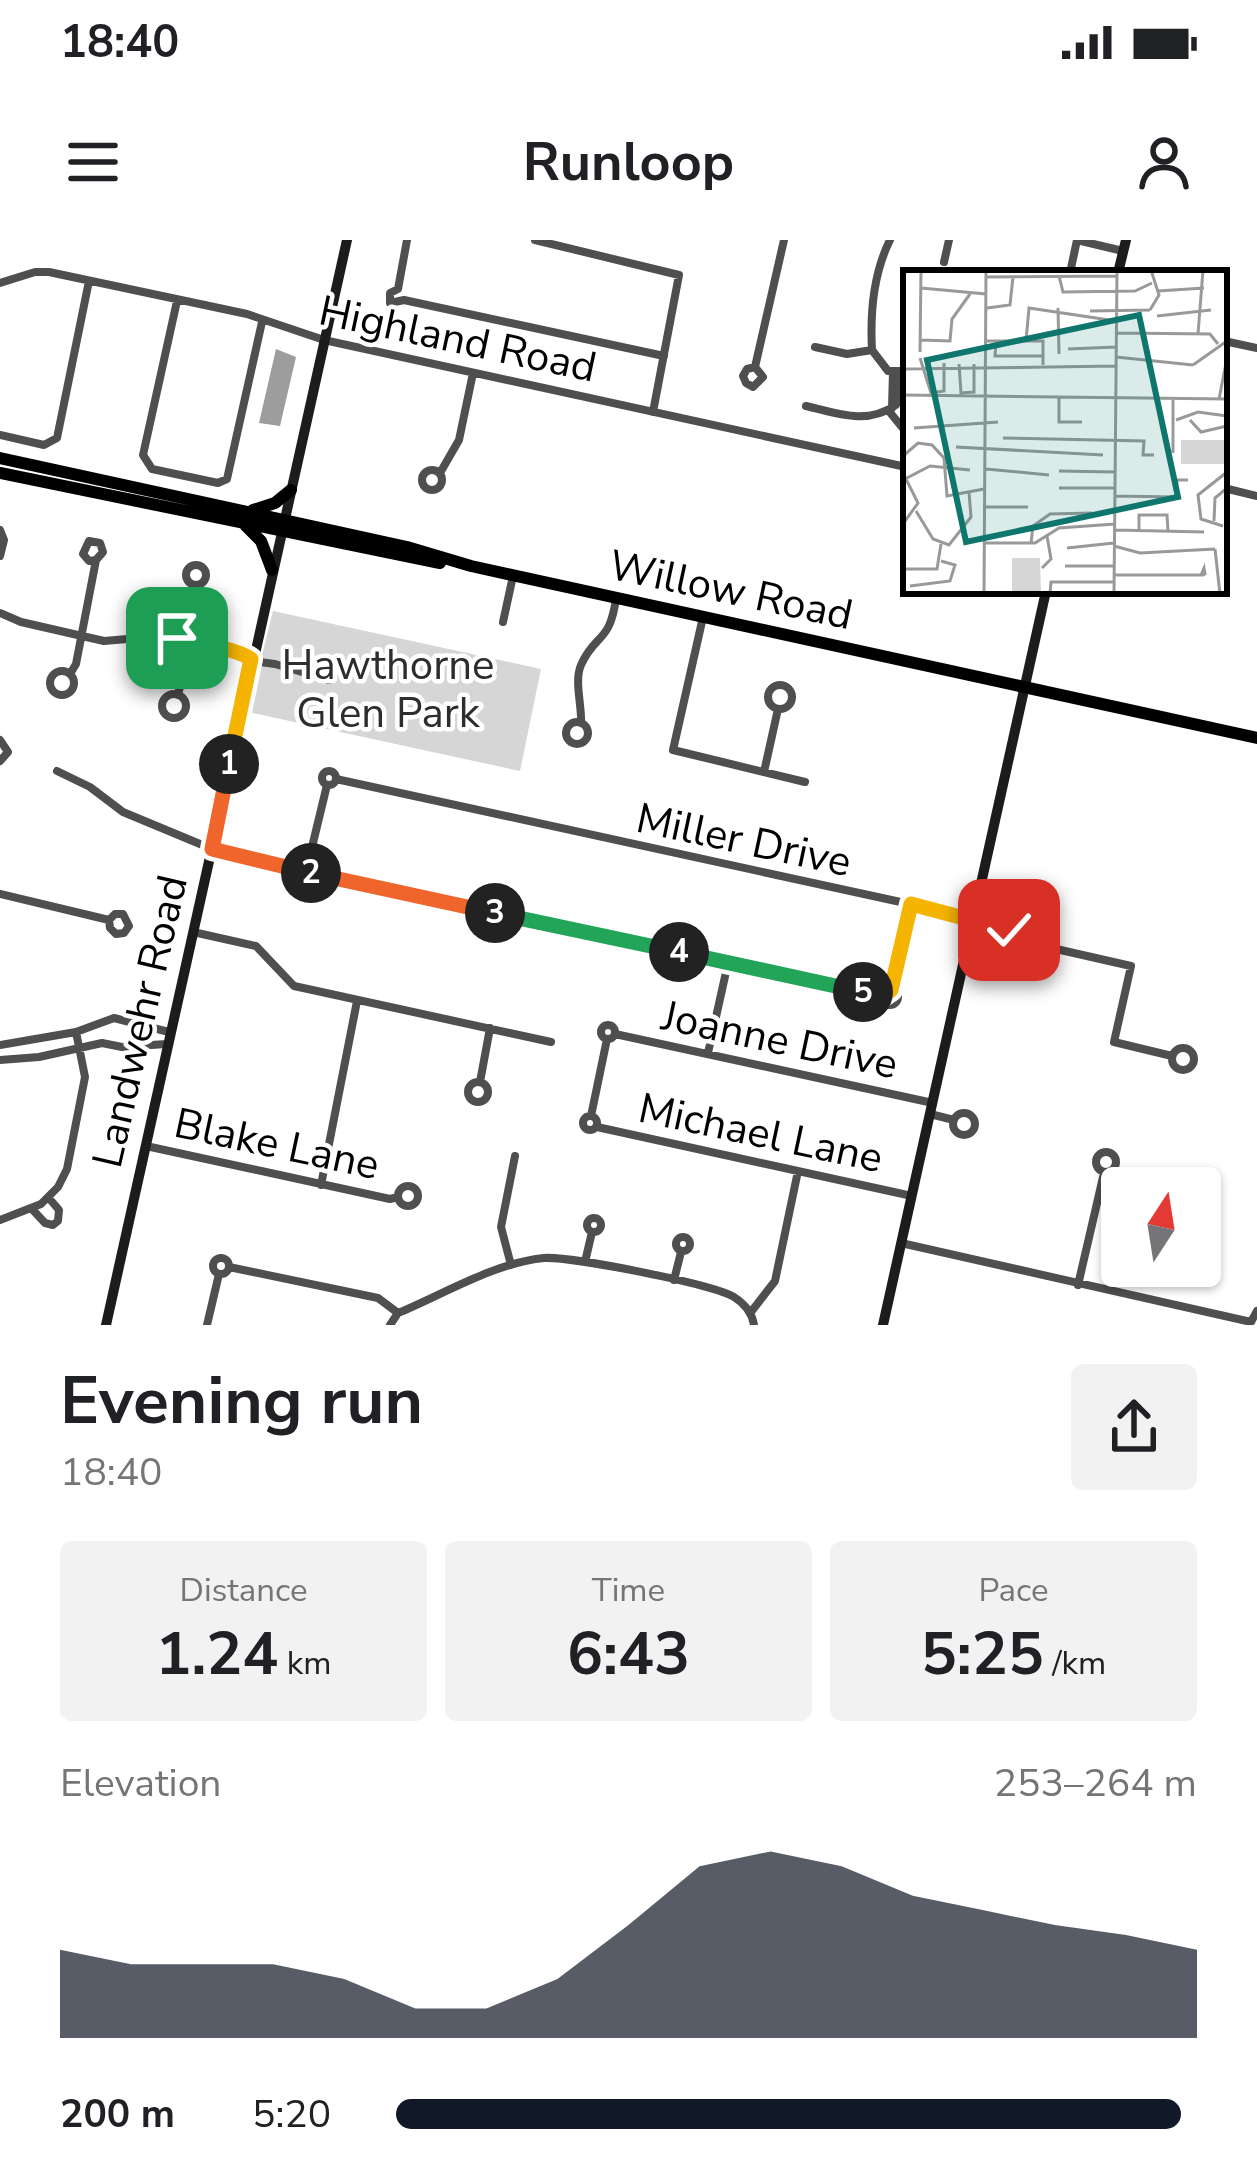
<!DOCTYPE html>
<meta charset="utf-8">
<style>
:root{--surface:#fff;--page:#f2f2f2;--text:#202124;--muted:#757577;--accent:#111827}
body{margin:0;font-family:"Nunito Sans",sans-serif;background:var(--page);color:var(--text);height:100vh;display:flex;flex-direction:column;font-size:45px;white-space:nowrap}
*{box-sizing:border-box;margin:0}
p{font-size:39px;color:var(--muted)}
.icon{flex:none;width:66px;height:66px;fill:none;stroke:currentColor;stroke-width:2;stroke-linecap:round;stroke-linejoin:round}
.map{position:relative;height:1085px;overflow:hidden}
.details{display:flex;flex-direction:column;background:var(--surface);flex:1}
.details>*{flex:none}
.needle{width:78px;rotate:12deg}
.tools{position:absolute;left:1101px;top:927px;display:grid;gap:24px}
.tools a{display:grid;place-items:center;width:120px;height:120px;border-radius:12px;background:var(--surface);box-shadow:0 3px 9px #0004;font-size:60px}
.pin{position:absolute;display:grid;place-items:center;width:102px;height:102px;color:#fff;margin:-51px;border-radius:24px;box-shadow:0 6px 18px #0006}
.km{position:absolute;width:60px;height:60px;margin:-30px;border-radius:50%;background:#222;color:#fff;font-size:33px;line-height:60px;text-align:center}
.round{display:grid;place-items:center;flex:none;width:126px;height:126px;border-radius:12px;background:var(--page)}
.summary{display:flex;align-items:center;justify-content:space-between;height:204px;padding:0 60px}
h1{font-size:66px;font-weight:700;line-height:90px}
.stats{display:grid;grid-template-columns:repeat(3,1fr);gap:18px;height:204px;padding:12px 60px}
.stats div{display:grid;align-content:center;border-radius:12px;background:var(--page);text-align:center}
.stats b{font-size:60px;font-weight:700}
.stats small{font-size:33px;font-weight:400}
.stats p{font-size:33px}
.chart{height:336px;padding:24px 60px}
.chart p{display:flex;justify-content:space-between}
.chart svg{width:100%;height:216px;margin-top:12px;fill:var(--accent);opacity:.7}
ul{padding:0 60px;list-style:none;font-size:39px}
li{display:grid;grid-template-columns:192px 144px 1fr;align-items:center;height:90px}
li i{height:30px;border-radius:15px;background:var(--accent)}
.status{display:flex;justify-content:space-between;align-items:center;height:84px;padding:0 60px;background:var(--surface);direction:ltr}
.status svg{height:33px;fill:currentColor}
header{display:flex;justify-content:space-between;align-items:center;height:156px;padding:0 60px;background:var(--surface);font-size:54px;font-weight:700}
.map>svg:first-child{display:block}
.green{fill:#d6d6d6}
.water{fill:#9d9d9d}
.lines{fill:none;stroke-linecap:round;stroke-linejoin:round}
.minor{stroke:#4f4f4f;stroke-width:8}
.secondary{stroke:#1c1c1c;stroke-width:10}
.primary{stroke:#000;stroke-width:12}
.split-1-casing{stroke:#fff;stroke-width:24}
.split-2-casing{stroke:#fff;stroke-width:24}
.split-3-casing{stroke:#fff;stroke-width:24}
.split-4-casing{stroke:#fff;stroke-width:24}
.split-5-casing{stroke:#fff;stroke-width:24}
.split-6-casing{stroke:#fff;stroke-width:24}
.split-1{stroke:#f5b400;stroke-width:15}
.split-2{stroke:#f0652b;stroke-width:15}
.split-3{stroke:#f0652b;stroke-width:15}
.split-4{stroke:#22a559;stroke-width:15}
.split-5{stroke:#22a559;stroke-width:15}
.split-6{stroke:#f5b400;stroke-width:15}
.labels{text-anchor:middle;stroke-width:9;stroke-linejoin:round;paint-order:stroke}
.street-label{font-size:42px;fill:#000;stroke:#fff}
.park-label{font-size:42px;fill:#2d2d2d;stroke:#fff}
.inset-road{fill:none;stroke:#999;stroke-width:3}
.view{fill:#0f766e;fill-opacity:0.15;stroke:#0f766e;stroke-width:6}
.inset-edge{fill:none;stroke:#000;stroke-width:6}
</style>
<div class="status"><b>18:40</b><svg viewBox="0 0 49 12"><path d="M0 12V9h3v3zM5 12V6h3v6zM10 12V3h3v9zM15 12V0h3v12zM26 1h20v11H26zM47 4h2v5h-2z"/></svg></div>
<header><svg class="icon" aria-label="menu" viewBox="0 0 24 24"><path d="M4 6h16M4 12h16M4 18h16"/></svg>Runloop<svg class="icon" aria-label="person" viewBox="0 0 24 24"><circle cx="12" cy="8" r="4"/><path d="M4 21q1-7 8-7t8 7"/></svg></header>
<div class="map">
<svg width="1257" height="1085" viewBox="0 0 1257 1085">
<rect width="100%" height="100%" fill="#fff"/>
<path class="green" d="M273,371L541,429L520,531L248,472Z"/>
<path class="water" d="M276,109L296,117L280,186L259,183Z"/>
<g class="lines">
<path class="minor" d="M407,0L398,49L390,53V63L404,60L664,116
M535,0L679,35L653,172
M944,22L949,0
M1070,33L1077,0L1123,11
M0,43L35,32H49L247,74L324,100L906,227
M177,61L143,215L152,229L218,243L227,239L262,82
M1224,101L1257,108
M815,107L847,114L872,110
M872,110C870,73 873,34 890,0
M872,110L888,131H905
M755,127L763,137L753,147L746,143L743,136L747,129L755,127L784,0
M806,166C839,174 867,185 896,165L901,131
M892,168L893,131
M888,170L906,192
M0,195L44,205L57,198L89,41
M422 240a10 10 0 1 1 20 0a10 10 0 1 1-20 0Z
M440,233L459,200L473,133
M1224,248L1257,256
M0,290L4,300L0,316
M186 335a10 10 0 1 1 20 0a10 10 0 1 1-20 0Z
M0,373L21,382L104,401L162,396L227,413L229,418L275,424L329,440
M703,377L673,510L805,542
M503,382L513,336
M227,413L231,410L245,413L247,418
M50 443a12 12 0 1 1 24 0a12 12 0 1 1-24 0Z
M70,434L76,424L96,320L103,312L100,303L89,301L83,314L89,321L96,320
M768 457a12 12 0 1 1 24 0a12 12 0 1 1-24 0Z
M162 466a12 12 0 1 1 24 0a12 12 0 1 1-24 0Z
M178,455L201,354L199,345
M566 493a11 11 0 1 1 22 0a11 11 0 1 1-22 0Z
M581,483C582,465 574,441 581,425C595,393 610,404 616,358
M0,500L8,512L0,521
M57,531L90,547L123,572L212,609L882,756
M322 538a7 7 0 1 1 14 0a7 7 0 1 1-14 0Z
M764,532L778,469
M336,539L919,666L1009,690L1043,706L1131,726L1114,802L1172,816
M306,632L327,545
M0,654L109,680L115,674H123L129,686L124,693L116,694L110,688L109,680
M193,692L256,706L294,746L551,802
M882 757a8 8 0 1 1 16 0a8 8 0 1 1-16 0Z
M891,750L911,664
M601 792a7 7 0 1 1 14 0a7 7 0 1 1-14 0Z
M615,794L933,863
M0,805L76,792L114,778L169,792
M1172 819a11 11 0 1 1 22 0a11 11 0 1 1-22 0Z
M708,813L728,723
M0,820L39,817L102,803L122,807L166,804
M468 852a10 10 0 1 1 20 0a10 10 0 1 1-20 0Z
M480,842L490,788
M953 884a11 11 0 1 1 22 0a11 11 0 1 1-22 0Z
M930,874L954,880
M583 883a7 7 0 1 1 14 0a7 7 0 1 1-14 0Z
M591,876L607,799
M597,887L912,956
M146,906L390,959L398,957
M1096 922a10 10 0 1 1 20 0a10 10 0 1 1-20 0Z
M321,945L357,761
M398 956a10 10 0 1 1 20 0a10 10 0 1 1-20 0Z
M32,969L45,983L53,985L58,981L59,970L48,957
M587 985a7 7 0 1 1 14 0a7 7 0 1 1-14 0Z
M0,980L41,964L58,947L67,929L85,837L76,792
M676 1004a7 7 0 1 1 14 0a7 7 0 1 1-14 0Z
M901,1003L1251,1082L1257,1071
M213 1026a8 8 0 1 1 16 0a8 8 0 1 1-16 0Z
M585,1022L592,992
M511,1025L501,987L515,916
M229,1027L378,1058L398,1073
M674,1040L681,1012
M1078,1045L1104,933
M751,1072L775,1041L798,931
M207,1085L219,1034
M390,1085L398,1073C444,1054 494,1023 544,1018C570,1016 712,1044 734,1057C745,1064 752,1072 754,1085"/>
<path class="secondary" d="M1118,33L1126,0
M106,1085L347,0
M883,1085L1046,351"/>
<path class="primary" d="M0,218L407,307L471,326L1257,498
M0,233L440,323
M253,270L275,263L291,250
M245,285L261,301L272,330"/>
</g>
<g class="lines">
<defs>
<path id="split-1" d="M177,398C197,402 240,410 251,419L229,524"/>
<path id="split-2" d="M229,524L212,609L311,633"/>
<path id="split-3" d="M311,633L495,673"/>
<path id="split-4" d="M495,673L679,712"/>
<path id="split-5" d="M679,712L863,752"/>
<path id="split-6" d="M863,752L882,756L891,750L911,664L1009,690"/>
</defs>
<use href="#split-1" class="split-1-casing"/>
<use href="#split-2" class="split-2-casing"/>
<use href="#split-3" class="split-3-casing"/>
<use href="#split-4" class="split-4-casing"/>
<use href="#split-5" class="split-5-casing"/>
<use href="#split-6" class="split-6-casing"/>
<use href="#split-1" class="split-1"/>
<use href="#split-2" class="split-2"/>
<use href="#split-3" class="split-3"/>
<use href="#split-4" class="split-4"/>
<use href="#split-5" class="split-5"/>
<use href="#split-6" class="split-6"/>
</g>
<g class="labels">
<g class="street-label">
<text transform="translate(458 98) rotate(12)" y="15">Highland Road</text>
<text transform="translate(731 349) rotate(12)" y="15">Willow Road</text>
<text transform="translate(744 599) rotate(12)" y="15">Miller Drive</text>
<text transform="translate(139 781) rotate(-77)" y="15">Landwehr Road</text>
<text transform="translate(780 799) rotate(12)" y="15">Joanne Drive</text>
<text transform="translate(761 892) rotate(12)" y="15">Michael Lane</text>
<text transform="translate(277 903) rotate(12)" y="15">Blake Lane</text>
</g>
<g class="park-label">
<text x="388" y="439">Hawthorne<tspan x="388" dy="48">Glen Park</tspan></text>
</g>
</g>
<g transform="translate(903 30)">
<rect width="324" height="324" fill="#fff"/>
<path d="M278,170H324V194H278ZM109,288H137L138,324H109Z" fill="#d6d6d6"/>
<path class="inset-road" d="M156,6L160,22L232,21L249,13M83,7L213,6M18,18L83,24M255,21L301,18M84,38L107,35L110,7M155,38L156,84M247,40L256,25L248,0M187,41L247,40M254,46L308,40M214,63L307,64L315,74M295,64L300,0M18,70L47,71L49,49L67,24M83,71H140V95M93,71L92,86H140M123,71L126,38L213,51M165,79L213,77M17,82L18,0M213,87L290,95M17,88L28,123L41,121V93M56,94L58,123L71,122V94M290,95L324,71M0,99L213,96M0,125L324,129M156,128V152H179M316,129L324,88M273,150L295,142L324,146M287,150L298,162L324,156M11,158L95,152M100,168L241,171L240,185H251M53,177L200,185M270,183V129M0,186L15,173L29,175L41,188L44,226L81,219M83,199L146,205M156,201L212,202M0,203L15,233L0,254M0,210L27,196L67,200M156,218H212M213,226L273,227L274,210H285M82,237H125M13,241L30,269L46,275L68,247L66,222M311,251L312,228L324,218M320,256L298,249L295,225L324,202M213,260L301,262M236,260V245H264L265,261M81,273H132L156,258L212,254M128,273L130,256L147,244L189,243M211,276L237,283L312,279M164,278L211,273M312,279L317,324M162,296H211M139,298L148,289L144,266M0,299H34L38,274M211,305H300L302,304L301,298L298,305M7,316L47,311L52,295L38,291M81,324L83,0M147,324L148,312H211M211,324L214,0M218,324H302"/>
<path class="view" d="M236,45L275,227L63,272L24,90Z"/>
<rect width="324" height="324" class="inset-edge"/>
</g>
</svg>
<div class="tools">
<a><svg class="needle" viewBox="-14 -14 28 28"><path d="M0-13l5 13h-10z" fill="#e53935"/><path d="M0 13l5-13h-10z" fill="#757577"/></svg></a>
</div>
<div class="pin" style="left:177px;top:398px;background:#1e9e55"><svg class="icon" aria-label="arrive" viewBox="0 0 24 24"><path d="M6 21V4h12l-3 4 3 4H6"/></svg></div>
<div class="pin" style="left:1009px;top:690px;background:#d93025"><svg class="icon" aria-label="check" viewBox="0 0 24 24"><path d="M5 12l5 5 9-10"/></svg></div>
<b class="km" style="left:229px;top:524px">1</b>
<b class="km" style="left:311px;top:633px">2</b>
<b class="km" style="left:495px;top:673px">3</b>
<b class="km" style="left:679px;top:712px">4</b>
<b class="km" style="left:863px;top:752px">5</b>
</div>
<section class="details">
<div class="summary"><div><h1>Evening run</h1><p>18:40</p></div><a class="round"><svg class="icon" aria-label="share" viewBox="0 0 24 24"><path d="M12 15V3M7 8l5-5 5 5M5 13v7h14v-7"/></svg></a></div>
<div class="stats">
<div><p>Distance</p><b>1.24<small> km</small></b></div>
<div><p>Time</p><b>6:43</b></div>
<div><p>Pace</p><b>5:25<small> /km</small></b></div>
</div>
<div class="chart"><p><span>Elevation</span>253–264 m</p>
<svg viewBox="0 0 160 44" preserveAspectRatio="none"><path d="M0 44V26L10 29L20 29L30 29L40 32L50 38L60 38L70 32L80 21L90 9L100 6L110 9L120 15L130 18L140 21L150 23L160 26V44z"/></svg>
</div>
<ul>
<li><b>200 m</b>5:20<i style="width:98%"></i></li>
</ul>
</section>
